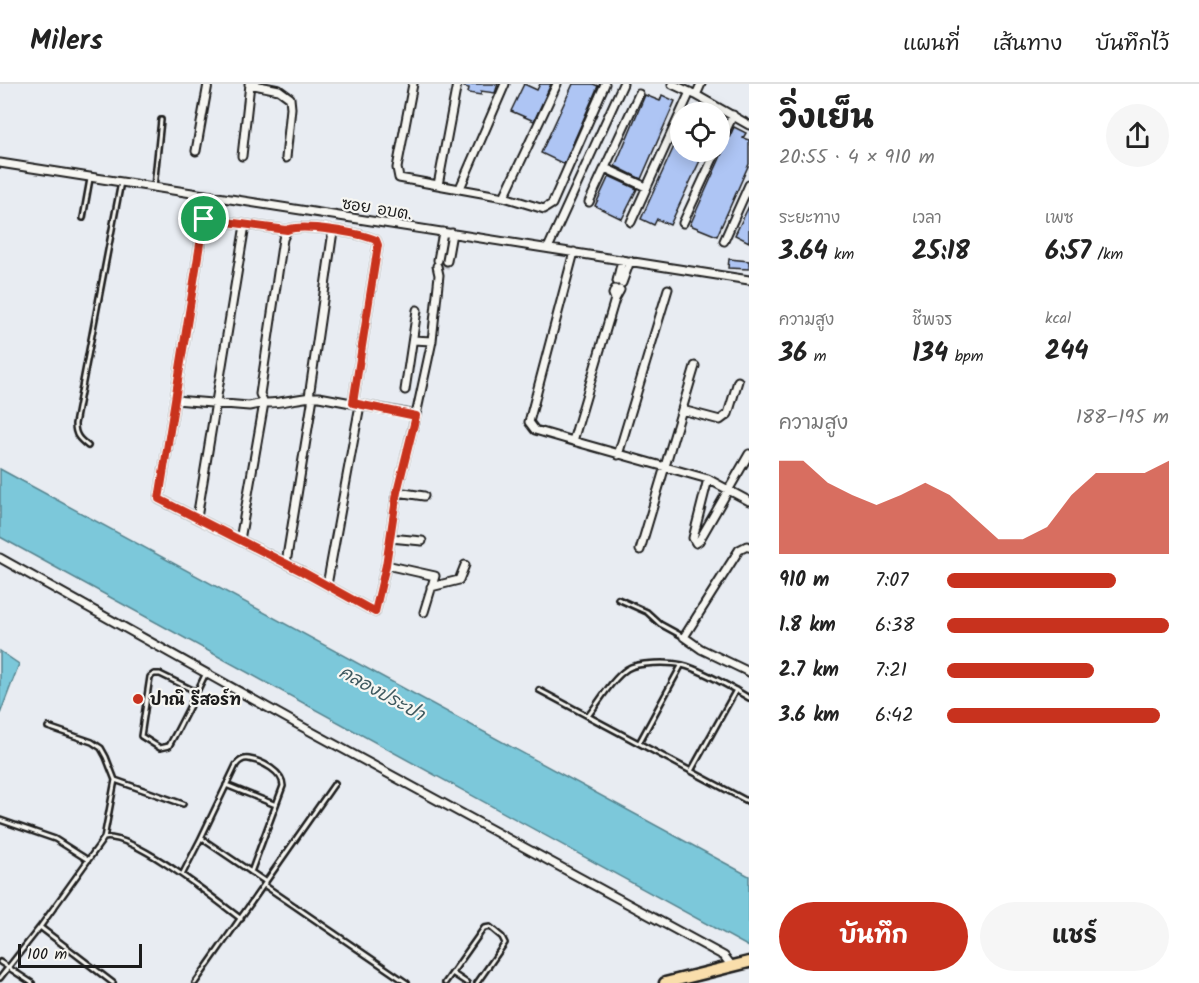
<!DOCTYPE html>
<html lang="th">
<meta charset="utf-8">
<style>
:root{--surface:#fff;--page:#f6f6f6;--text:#222;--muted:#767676;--line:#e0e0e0;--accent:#c8321e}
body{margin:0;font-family:Kalam,"Playpen Sans Thai",sans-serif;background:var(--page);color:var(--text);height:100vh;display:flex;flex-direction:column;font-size:22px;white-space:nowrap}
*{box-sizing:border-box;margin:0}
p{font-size:20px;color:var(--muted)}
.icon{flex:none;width:33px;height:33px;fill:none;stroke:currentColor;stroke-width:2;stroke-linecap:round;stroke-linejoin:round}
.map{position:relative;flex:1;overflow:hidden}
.drawer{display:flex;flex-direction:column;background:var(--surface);width:450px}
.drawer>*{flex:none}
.controls{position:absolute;left:670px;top:18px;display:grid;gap:12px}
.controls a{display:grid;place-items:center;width:60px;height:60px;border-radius:50%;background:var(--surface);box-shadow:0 3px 15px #0003;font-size:30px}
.scale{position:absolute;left:18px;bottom:15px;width:124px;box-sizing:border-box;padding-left:6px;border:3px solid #1c1c1c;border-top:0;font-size:16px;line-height:21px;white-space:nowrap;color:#1c1c1c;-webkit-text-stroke:4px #f6f6f2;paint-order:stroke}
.pin{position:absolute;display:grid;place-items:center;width:51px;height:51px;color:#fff;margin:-26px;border:3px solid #fff;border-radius:50%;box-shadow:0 2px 6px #0007}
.round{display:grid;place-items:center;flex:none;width:63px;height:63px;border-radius:32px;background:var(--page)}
.summary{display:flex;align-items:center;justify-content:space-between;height:102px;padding:0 30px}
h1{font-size:33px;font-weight:700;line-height:45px}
.figures{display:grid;grid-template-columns:repeat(3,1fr);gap:9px;height:102px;padding:6px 30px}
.figures div{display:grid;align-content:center}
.figures b{font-size:26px;font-weight:700}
.figures small{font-size:16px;font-weight:400}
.figures p{font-size:16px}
.chart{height:168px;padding:12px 30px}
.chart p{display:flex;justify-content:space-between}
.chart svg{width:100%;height:108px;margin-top:6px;fill:var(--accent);opacity:.7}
.primary-button{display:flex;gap:12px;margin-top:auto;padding:12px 30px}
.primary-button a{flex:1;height:69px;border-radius:36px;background:var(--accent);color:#fff;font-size:24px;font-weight:700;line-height:69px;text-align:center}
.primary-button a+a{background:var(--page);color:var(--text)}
ul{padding:0 30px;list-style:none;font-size:20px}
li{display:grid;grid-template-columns:96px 72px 1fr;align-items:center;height:45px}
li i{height:15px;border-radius:8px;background:var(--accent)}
header{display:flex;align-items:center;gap:36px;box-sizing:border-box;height:84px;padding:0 30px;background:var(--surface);border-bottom:2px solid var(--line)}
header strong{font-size:28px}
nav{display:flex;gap:33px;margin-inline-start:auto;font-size:21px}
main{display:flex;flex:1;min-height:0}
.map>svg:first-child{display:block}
.water{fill:#7bc8da;stroke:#55838e;stroke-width:1.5}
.building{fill:#aec5f4;stroke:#1c1c1c;stroke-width:1.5}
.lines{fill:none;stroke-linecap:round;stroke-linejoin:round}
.street-tunnel{stroke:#bfc2c7;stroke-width:7;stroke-dasharray:7 3.5;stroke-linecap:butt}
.lane-casing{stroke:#1c1c1c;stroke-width:8}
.street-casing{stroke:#1c1c1c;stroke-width:11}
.primary-casing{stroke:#1c1c1c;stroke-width:15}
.lane{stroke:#f6f6f2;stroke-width:3}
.street{stroke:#f6f6f2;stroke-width:7}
.primary{stroke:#f9deab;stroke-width:10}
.route-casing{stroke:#fff;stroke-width:12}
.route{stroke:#c8321e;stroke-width:8}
.poi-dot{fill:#c8321e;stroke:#f6f6f2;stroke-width:2}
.labels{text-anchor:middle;stroke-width:4.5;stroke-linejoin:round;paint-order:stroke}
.street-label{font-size:16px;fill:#1c1c1c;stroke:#f6f6f2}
.poi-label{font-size:16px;font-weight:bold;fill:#1c1c1c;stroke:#f6f6f2;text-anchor:start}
.water-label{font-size:18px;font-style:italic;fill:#3d585e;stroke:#f6f6f2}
</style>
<header>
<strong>Milers</strong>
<nav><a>แผนที่</a><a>เส้นทาง</a><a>บันทึกไว้</a></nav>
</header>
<main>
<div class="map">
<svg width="749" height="899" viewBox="0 0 749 899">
<rect width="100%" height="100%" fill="#e8ecf2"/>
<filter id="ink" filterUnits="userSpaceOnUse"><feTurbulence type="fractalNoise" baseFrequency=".0167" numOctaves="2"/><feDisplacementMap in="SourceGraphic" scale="12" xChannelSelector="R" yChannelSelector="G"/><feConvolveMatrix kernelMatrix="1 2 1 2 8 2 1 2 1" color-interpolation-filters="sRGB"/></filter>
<g filter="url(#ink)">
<path class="water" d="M0,385L749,792V863L0,453Z
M0,567L19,580L0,630Z"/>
<path class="building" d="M464,0H498L495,9L481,7V11L468,9L469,4L464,3Z
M524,0L537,6L540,0H551L534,37L511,27Z
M573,0H593L598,2L564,80L541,69Z
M645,11L660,17L662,11L675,17L641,95L615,82Z
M734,43L746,49L743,54L749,56V80L717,152L690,141Z
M681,47V68H704L670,141L657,135L654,141L641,135Z
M609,92L637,105L622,135L595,122Z
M749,122V158L735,151Z
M729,175L749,177V185L728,184Z"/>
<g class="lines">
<path class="street-tunnel" d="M445,184L447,177"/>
<defs>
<path id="lane" d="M154,103L161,36
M83,134L90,95
M88,362C79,355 75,351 75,340L121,98
M618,515L647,528L660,540L682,552
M539,606L749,718
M197,608L160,590H154L150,593L141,652L160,664L169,662C182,638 194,614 206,589
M588,632C600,617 611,596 627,585C637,578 670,578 682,581C699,585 734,605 749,614
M48,643L92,658L101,664L106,673L115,696L104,754
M639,659L681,582
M691,687L736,606
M115,696L183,720
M226,701L276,721
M0,736L55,755L88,776
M251,788L283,702C283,688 262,677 249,675C243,674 239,677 236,681L201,754L266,798
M182,791L201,754
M264,801L407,899
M0,878L32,899
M452,889L467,899
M0,894L40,843
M113,899L40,843L104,754C132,748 216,816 241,835
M195,899L335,699
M445,899L484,844L490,843L502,853L505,859L477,899"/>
<path id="street" d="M249,0L279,6L290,14L291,24L286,74
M413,0L397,84L399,94L504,113L544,125L552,120L605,0
M672,0L696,11L749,41
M696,11L701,0
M720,59L733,31
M196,67L208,0
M242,72L250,0
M0,79L749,196
M605,84L646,103
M438,101L457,0
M460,104L505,0
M504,113L557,0
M589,118L639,10
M631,138L690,8
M683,139L716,68
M287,146L283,155L260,310L264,319C283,320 301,312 319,313L416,331L432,257L439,191L437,182
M724,157L749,101
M548,164L623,0
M438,176L443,148
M447,177L452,149
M617,197L622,176
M622,199L630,177
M615,205L613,210L615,215
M620,206L615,215L573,357L708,395L749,417
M413,256L432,257
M405,306L417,226
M309,313L333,147
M175,316L249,322L264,319L240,456
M353,319L378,161L376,156C359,149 303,139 287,146L204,135L159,415L303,488L375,528L386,481
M682,326L720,336L728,330L738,297
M416,331L397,408L386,481L435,492L424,528
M573,357L535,346L529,338L574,168
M618,371L668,205
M708,395L693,454L696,459L699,457L749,370
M397,408L424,412
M197,434L245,141
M390,454L422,457
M749,463L747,462L739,466L684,553L701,565L749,588
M640,466L695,282
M0,474L299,641L724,872L731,881
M286,479L313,313
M327,501L360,321
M431,503L459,496L465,481"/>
<path id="primary" d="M665,899L749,878"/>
</defs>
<use href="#lane" class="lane-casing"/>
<use href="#street" class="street-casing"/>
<use href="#primary" class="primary-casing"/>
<use href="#lane" class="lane"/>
<use href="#street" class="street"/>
<use href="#primary" class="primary"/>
</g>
</g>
<g class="lines" filter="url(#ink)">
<defs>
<path id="route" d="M204,135L287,146C303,139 359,149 376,156L378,161L353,319L416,332L397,408L386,481L375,528L303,488L159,415Z"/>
</defs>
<use href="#route" class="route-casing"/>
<use href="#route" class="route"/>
</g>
<circle class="poi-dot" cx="138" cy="615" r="6"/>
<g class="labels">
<g class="street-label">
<text transform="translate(377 124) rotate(9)" y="6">ซอย อบต.</text>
</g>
<g class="poi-label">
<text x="150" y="621">ปาณิ รีสอร์ท</text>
</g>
<g class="water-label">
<text transform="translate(382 609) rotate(29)" y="6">คลองประปา</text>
</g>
</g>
</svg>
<div class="controls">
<a><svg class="icon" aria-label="locate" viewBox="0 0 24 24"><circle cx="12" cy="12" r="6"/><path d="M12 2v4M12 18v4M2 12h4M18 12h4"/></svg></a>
</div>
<div class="scale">100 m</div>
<div class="pin" style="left:204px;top:135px;background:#1e9e55"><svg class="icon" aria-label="arrive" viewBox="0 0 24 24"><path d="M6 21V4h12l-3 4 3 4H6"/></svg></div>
</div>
<section class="drawer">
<div class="summary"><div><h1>วิ่งเย็น</h1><p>20:55 · 4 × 910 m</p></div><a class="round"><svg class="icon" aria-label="share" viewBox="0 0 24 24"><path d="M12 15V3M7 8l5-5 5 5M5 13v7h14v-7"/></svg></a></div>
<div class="figures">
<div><p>ระยะทาง</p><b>3.64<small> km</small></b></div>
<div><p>เวลา</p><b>25:18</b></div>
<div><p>เพซ</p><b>6:57<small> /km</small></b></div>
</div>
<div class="figures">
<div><p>ความสูง</p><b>36<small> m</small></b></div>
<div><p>ชีพจร</p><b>134<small> bpm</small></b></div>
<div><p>kcal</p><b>244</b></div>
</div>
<div class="chart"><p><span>ความสูง</span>188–195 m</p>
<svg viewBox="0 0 160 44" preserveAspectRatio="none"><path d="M0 44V6L10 6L20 15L30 20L40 24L50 20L60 15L70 20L80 29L90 38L100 38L110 33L120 20L130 11L140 11L150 11L160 6V44z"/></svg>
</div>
<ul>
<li><b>910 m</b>7:07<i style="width:76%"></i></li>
<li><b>1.8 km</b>6:38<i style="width:100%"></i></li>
<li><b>2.7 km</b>7:21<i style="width:66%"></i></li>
<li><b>3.6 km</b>6:42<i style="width:96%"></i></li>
</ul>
<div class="primary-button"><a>บันทึก</a><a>แชร์</a></div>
</section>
</main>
